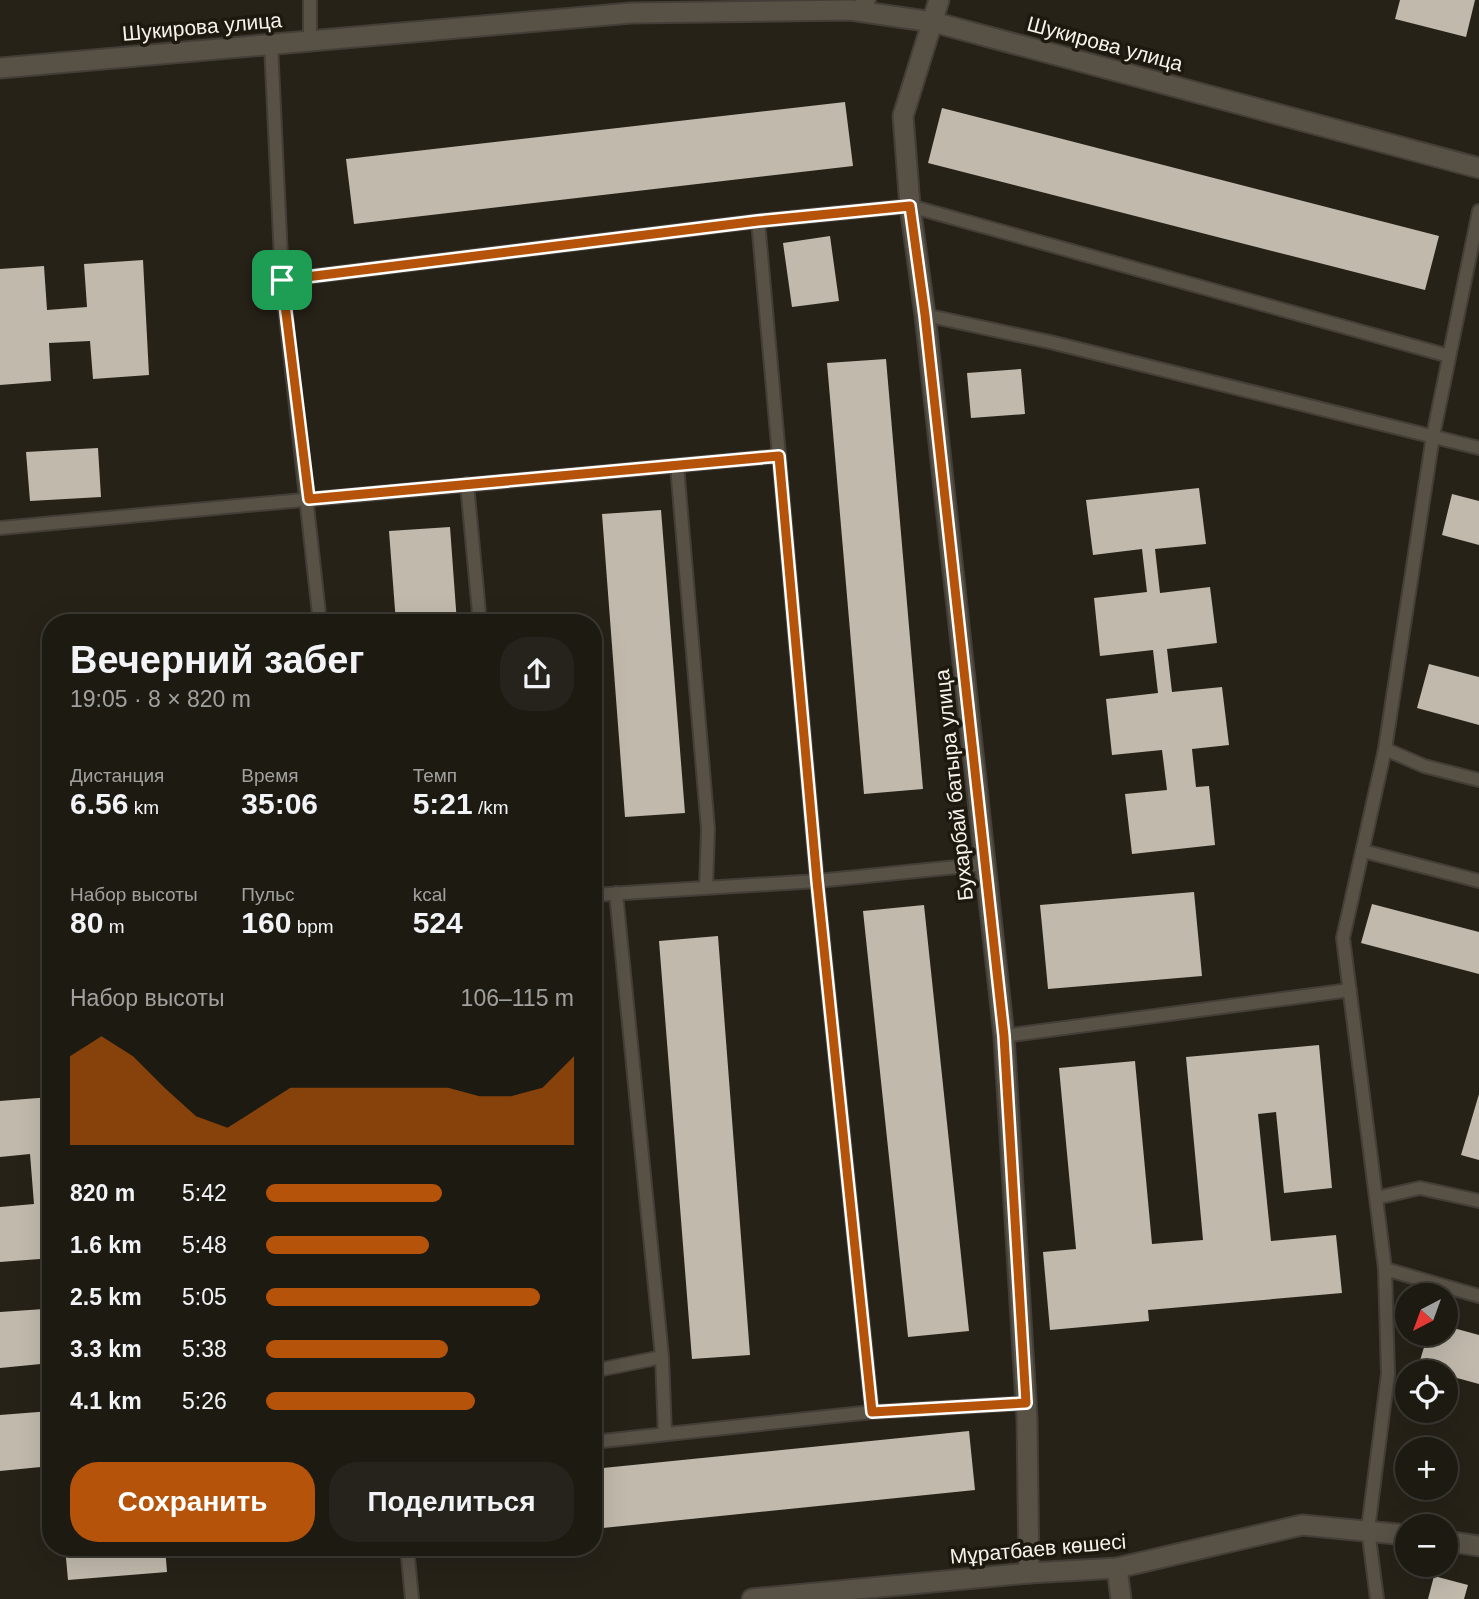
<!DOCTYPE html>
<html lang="ru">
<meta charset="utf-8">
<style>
:root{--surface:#1d1a12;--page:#25231b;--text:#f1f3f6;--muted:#a0a19f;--line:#3b3832;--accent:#b45309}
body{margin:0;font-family:Arial,sans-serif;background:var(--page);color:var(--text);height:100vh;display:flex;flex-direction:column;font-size:26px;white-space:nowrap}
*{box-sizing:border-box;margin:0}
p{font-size:23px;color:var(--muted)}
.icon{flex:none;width:38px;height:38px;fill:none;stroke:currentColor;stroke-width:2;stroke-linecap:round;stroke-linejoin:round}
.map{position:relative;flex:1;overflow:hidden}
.sheet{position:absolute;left:42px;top:614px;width:560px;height:942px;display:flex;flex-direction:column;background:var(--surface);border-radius:28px;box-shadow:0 7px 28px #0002,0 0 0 2px var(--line)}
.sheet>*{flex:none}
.needle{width:46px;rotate:221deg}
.controls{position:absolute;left:1395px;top:1283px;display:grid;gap:14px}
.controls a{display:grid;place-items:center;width:63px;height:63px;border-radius:50%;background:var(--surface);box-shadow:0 7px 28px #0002,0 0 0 2px var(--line);font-size:35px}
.pin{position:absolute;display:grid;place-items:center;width:60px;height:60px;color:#fff;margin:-30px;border-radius:14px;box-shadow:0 4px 10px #0006}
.round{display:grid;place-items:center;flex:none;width:74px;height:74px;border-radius:28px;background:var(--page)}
.overview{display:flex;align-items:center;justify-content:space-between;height:119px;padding:0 28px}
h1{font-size:38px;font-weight:700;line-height:52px}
.figures{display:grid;grid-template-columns:repeat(3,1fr);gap:10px;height:119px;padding:7px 28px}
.figures div{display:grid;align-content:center}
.figures b{font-size:30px;font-weight:700}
.figures small{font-size:19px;font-weight:400}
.figures p{font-size:19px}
.chart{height:196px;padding:14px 28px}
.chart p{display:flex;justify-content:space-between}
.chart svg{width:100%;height:126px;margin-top:7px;fill:var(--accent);opacity:.7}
.button{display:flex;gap:14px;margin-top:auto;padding:14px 28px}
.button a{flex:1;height:80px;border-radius:28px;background:var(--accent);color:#fff;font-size:28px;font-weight:700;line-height:80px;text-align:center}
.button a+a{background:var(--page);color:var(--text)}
ul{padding:0 28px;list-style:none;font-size:23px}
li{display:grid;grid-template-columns:112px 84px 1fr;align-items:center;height:52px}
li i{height:18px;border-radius:9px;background:var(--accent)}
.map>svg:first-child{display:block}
.building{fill:#c0b9ac}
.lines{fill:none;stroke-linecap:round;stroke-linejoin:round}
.service-casing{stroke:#433e37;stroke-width:16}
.minor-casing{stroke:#433e37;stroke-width:23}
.tertiary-casing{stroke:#433e37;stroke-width:23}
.service{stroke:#575146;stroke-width:12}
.minor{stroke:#575146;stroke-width:19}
.tertiary{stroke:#575146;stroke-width:19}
.route-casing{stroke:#fff;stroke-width:14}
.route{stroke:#b45309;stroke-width:9}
.labels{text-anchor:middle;stroke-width:7;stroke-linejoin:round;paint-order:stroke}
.street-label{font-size:21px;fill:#f7f3ec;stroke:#1e190f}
</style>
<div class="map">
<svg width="1479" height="1599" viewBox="0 0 1479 1599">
<rect width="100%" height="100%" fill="#272218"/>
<path class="building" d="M1400,0H1475L1466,37L1395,19Z
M845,102L853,166L354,224L346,159Z
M942,108L1439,236L1425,290L928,163Z
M830,236L839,301L792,307L783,243Z
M143,260L149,375L93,379L90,341L49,343L51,381L0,385V269L44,266L47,310L87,307L84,264Z
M886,359L923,789L864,794L827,363Z
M1021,369L1025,414L971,418L967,373Z
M98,448L101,497L30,501L26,452Z
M1199,488L1206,544L1155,549L1160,593L1210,587L1217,643L1167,649L1172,692L1222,687L1229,745L1192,749L1196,787L1209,786L1215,845L1132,854L1125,794L1167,790L1162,750L1112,755L1106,699L1158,693L1153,650L1100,656L1094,598L1147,592L1142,549L1093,555L1086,500Z
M1452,494L1479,501V545L1442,535Z
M661,510L685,813L625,817L602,514Z
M450,527L457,623H396L389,531Z
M1429,664L1479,677V725L1417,708Z
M1194,892L1202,976L1048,989L1040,905Z
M1372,904L1479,932V974L1361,943Z
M924,905L969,1331L908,1337L863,911Z
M718,936L750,1355L692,1359L659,941Z
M1319,1045L1332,1188L1284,1193L1276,1112L1258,1114L1271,1241L1336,1235L1342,1293L1148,1310L1149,1321L1050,1330L1043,1252L1076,1249L1059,1068L1135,1061L1152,1244L1203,1240L1186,1057Z
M1479,1094V1160L1461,1155Z
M51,1097V1363L0,1368V1312L44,1309L40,1259L0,1262V1207L34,1204L30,1154L0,1157V1101Z
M1446,1326L1479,1335V1384L1446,1375V1372L1418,1367L1428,1334H1446Z
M51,1411V1466L0,1471V1415Z
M969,1431L975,1490L593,1529V1469Z
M65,1547H165L167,1572L68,1580Z
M1434,1576L1468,1585L1464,1599H1428Z"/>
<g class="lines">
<defs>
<path id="service" d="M310,0V40
M851,10L869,0
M271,44L282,280L320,623
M758,221L817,881L872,1412
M282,280L758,221L910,206L1449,356
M925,315L1050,342L1479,448
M677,466L708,829L706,888
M467,484L480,623
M0,528L779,456
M1385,749L1424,766L1479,780
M1363,851L1479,881
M616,893L662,1357L665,1434
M593,895L817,881L986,864
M1004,1036L1350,990
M1376,1198L1420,1188L1479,1201
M1385,1269L1479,1296
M593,1371L662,1357
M593,1442L872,1412L1026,1403
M407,1547L412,1599
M1377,1599L1368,1529L1388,1374L1385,1269L1343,938L1385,749L1433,436L1479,211"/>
<path id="minor" d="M939,0L903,116L910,206L925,315L1004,1036L1027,1419L1029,1573
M0,68L631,13L850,10L933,22L1479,168
M1117,1568L1121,1599"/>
<path id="tertiary" d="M1446,1541L1479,1546
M752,1599L1029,1573L1117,1568L1302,1525L1407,1535"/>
</defs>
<use href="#service" class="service-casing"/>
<use href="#minor" class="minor-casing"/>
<use href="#tertiary" class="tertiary-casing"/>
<use href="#service" class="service"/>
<use href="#minor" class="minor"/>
<use href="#tertiary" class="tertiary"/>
</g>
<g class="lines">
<defs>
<path id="route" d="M910,206L925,315L1004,1036L1026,1403L872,1412L817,881L779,456L309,499L282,280L758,221Z"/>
</defs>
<use href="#route" class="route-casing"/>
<use href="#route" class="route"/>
</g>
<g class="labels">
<g class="street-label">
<text transform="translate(202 27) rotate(-5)" y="7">Шукирова улица</text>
<text transform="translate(1105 44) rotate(15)" y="7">Шукирова улица</text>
<text transform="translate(954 785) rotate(-96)" y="7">Бухарбай батыра улица</text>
<text transform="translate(1038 1549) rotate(-5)" y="7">Мұратбаев көшесі</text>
</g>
</g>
</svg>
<div class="controls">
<a><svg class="needle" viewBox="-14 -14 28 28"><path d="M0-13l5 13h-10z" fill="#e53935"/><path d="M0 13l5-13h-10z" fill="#a0a19f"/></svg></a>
<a><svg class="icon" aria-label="locate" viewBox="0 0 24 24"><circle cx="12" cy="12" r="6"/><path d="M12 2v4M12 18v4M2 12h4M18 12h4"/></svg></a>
<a>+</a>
<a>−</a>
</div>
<div class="pin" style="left:282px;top:280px;background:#1e9e55"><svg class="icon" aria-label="arrive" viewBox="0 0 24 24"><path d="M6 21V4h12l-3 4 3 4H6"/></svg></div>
<section class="sheet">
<div class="overview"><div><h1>Вечерний забег</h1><p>19:05 · 8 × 820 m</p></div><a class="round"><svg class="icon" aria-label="share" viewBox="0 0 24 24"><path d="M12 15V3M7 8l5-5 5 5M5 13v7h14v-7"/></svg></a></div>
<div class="figures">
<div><p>Дистанция</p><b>6.56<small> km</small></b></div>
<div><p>Время</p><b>35:06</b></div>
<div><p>Темп</p><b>5:21<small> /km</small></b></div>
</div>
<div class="figures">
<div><p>Набор высоты</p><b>80<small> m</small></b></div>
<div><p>Пульс</p><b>160<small> bpm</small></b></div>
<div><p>kcal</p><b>524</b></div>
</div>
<div class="chart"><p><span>Набор высоты</span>106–115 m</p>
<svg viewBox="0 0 160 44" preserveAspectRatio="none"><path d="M0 44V13L10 6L20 13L30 24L40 34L50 38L60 31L70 24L80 24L90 24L100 24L110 24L120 24L130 27L140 27L150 24L160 13V44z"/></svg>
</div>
<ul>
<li><b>820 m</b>5:42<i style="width:57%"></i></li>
<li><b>1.6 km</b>5:48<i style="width:53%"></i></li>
<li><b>2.5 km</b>5:05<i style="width:89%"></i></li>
<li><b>3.3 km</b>5:38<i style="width:59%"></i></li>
<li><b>4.1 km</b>5:26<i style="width:68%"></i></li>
</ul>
<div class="button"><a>Сохранить</a><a>Поделиться</a></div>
</section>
</div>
